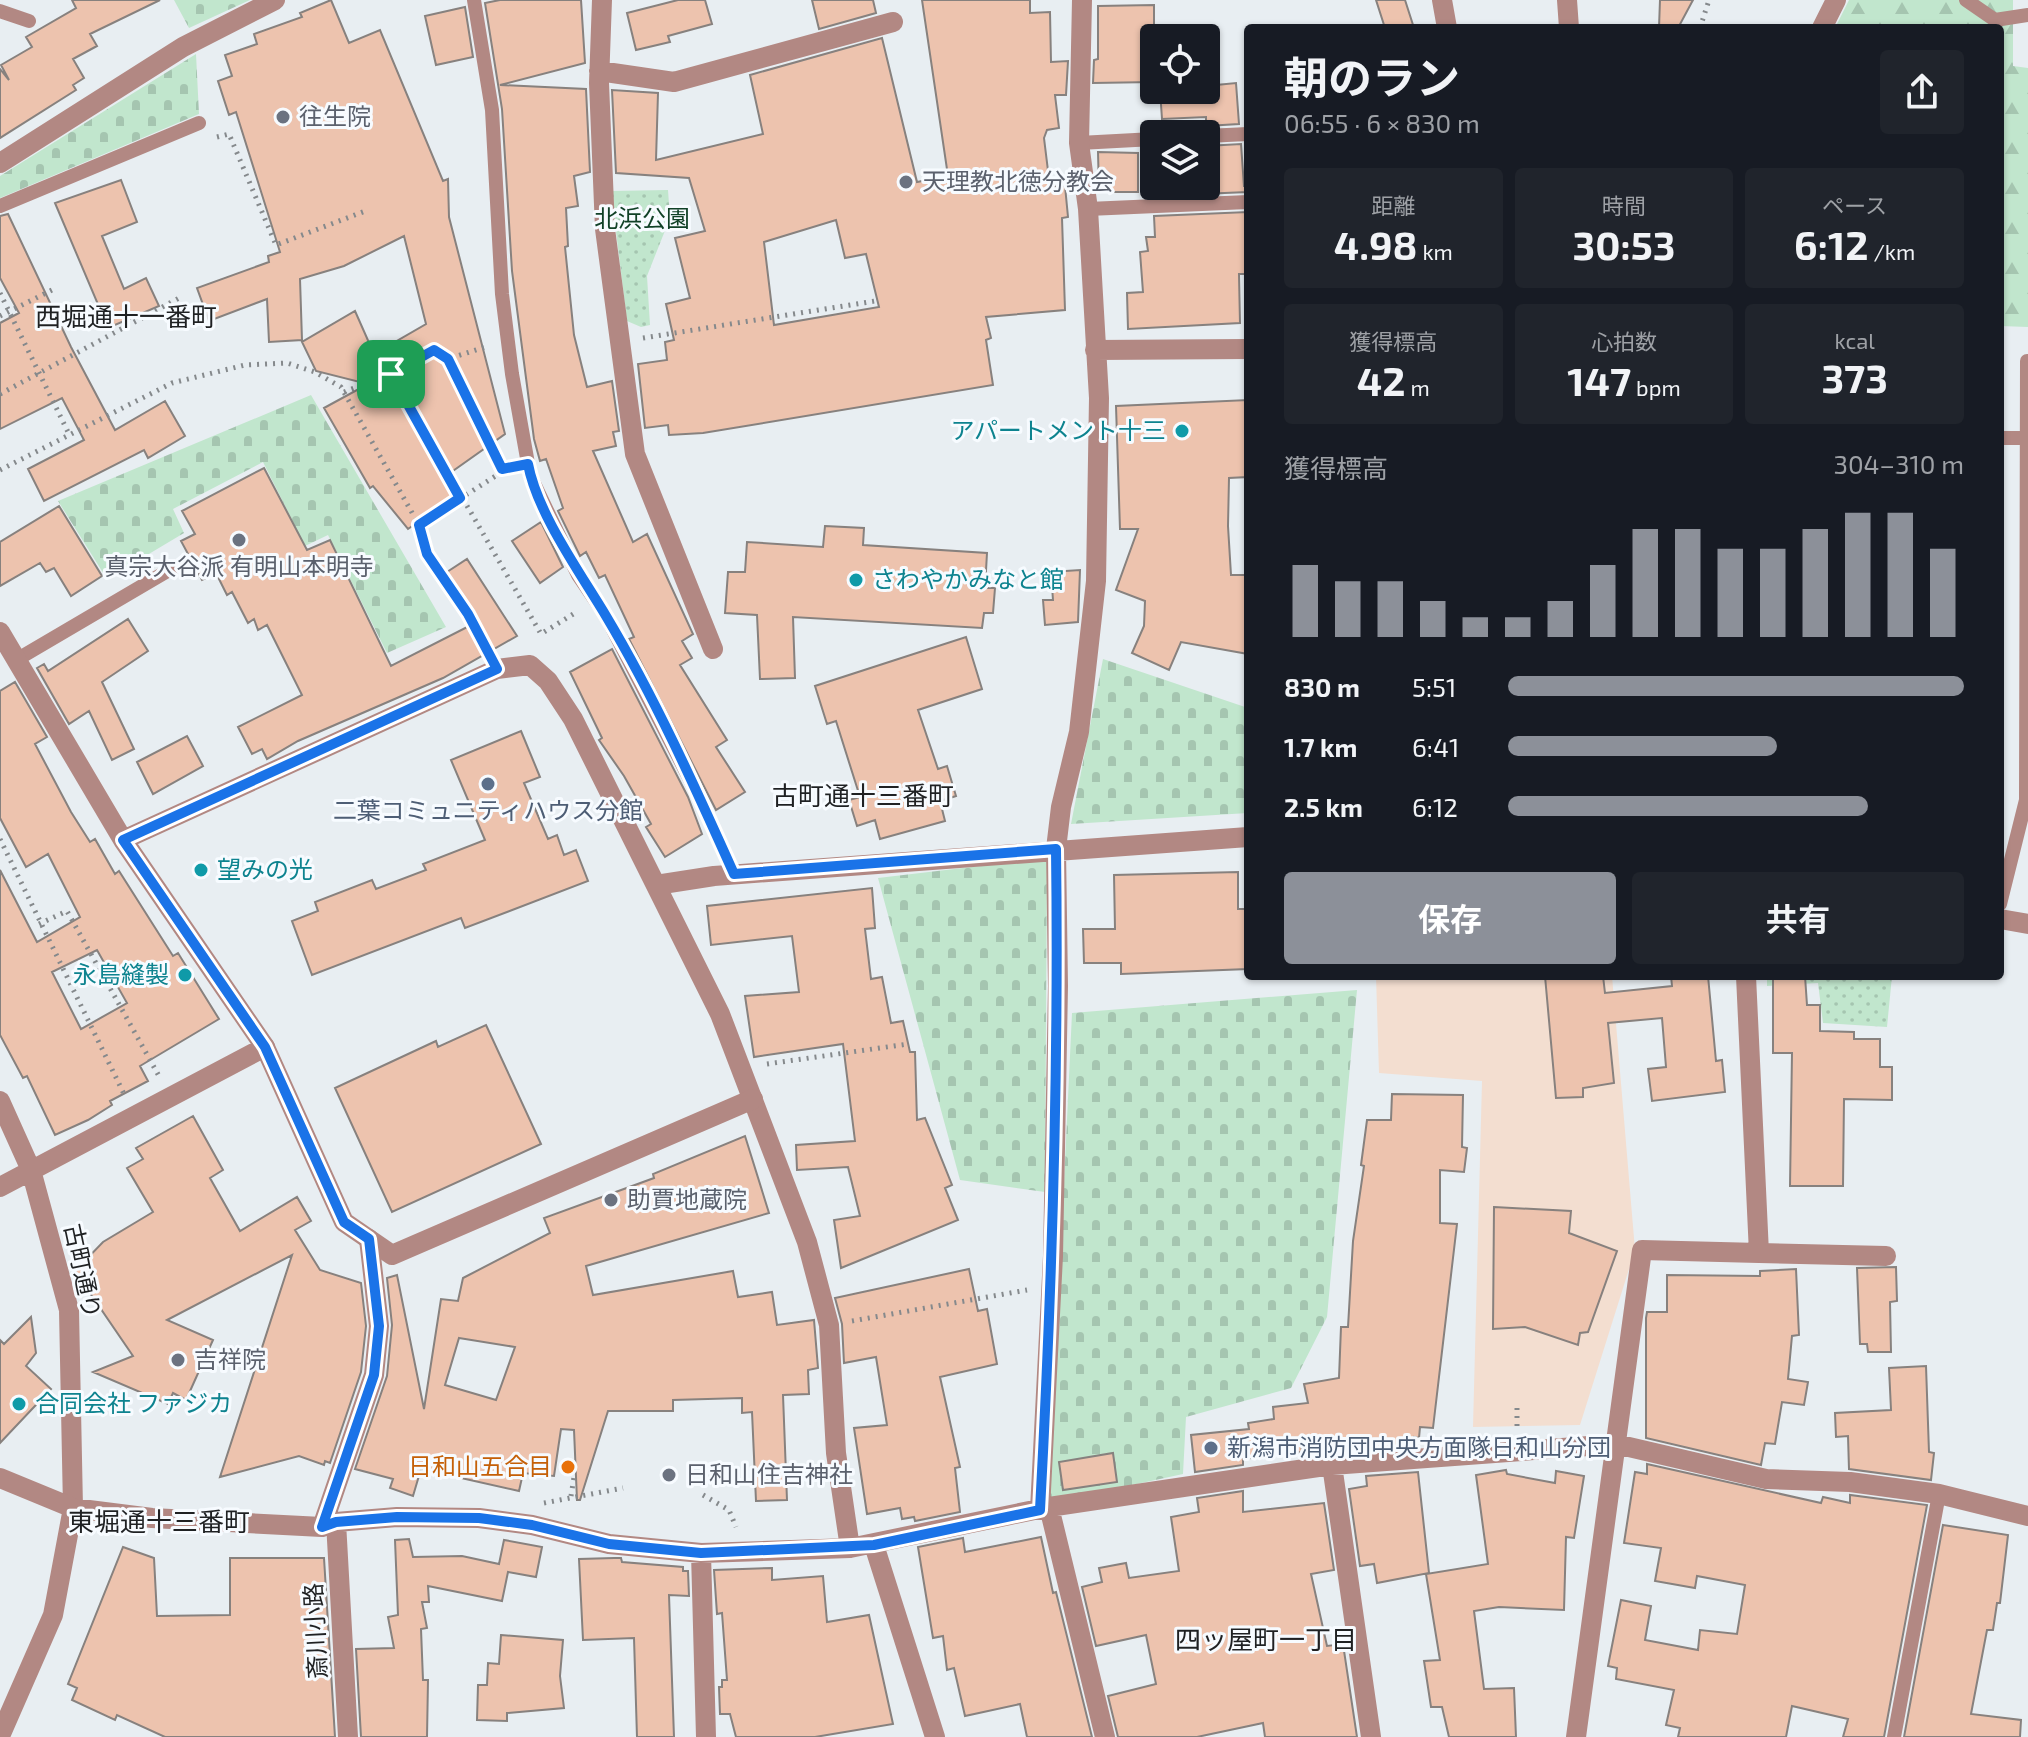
<!DOCTYPE html>
<html lang="ja">
<meta charset="utf-8">
<style>
:root{--surface:#171b24;--page:#20242c;--text:#f1f3f6;--muted:#9ea1a6;--accent:#8c9099}
body{margin:0;font-family:"Exo 2","Noto Sans JP",sans-serif;background:var(--page);color:var(--text);height:100vh;display:flex;flex-direction:column;font-size:30px;white-space:nowrap}
*{box-sizing:border-box;margin:0}
p{font-size:26px;color:var(--muted)}
.icon{flex:none;width:44px;height:44px;fill:none;stroke:currentColor;stroke-width:2;stroke-linecap:round;stroke-linejoin:round}
.map{position:relative;flex:1;overflow:hidden}
.drawer{position:absolute;left:1244px;top:24px;width:760px;height:956px;display:flex;flex-direction:column;background:var(--surface);border-radius:8px;box-shadow:0 2px 6px #0004}
.drawer>*{flex:none}
.controls{position:absolute;left:1140px;top:24px;display:grid;gap:16px}
.controls a{display:grid;place-items:center;width:80px;height:80px;border-radius:8px;background:var(--surface);box-shadow:0 2px 6px #0004;font-size:40px}
.pin{position:absolute;display:grid;place-items:center;width:68px;height:68px;color:#fff;margin:-34px;border-radius:16px;box-shadow:0 4px 12px #0006}
.round{display:grid;place-items:center;flex:none;width:84px;height:84px;border-radius:8px;background:var(--page)}
.headline{display:flex;align-items:center;justify-content:space-between;height:136px;padding:0 40px}
h1{font-size:44px;font-weight:700;line-height:60px}
.metrics{display:grid;grid-template-columns:repeat(3,1fr);gap:12px;height:136px;padding:8px 40px}
.metrics div{display:grid;align-content:center;border-radius:8px;background:var(--page);text-align:center}
.metrics b{font-size:40px;font-weight:700}
.metrics small{font-size:22px;font-weight:400}
.metrics p{font-size:22px}
.chart{height:224px;padding:16px 40px}
.chart p{display:flex;justify-content:space-between}
.chart svg{width:100%;height:144px;margin-top:8px;stroke:var(--accent);stroke-width:6}
.action{display:flex;gap:16px;margin-top:auto;padding:16px 40px}
.action a{flex:1;height:92px;border-radius:8px;background:var(--accent);color:#fff;font-size:32px;font-weight:700;line-height:92px;text-align:center}
.action a+a{background:var(--page);color:var(--text)}
ul{padding:0 40px;list-style:none;font-size:26px}
li{display:grid;grid-template-columns:128px 96px 1fr;align-items:center;height:60px}
li i{height:20px;border-radius:10px;background:var(--accent)}
.map>svg:first-child{display:block}
.commercial{fill:#f3ded0}
.grass{fill:url(#grass-dots)}
.forest{fill:url(#forest-firs)}
.cemetery{fill:url(#cemetery-stones)}
.building{fill:#edc3ae;stroke:#87817e;stroke-width:2;fill-rule:evenodd}
.lines{fill:none;stroke-linecap:round;stroke-linejoin:round}
.path{stroke:#85898c;stroke-width:5;stroke-dasharray:2 6;stroke-linecap:butt}
.service{stroke:#b28883;stroke-width:14}
.minor{stroke:#b28883;stroke-width:20}
.tertiary{stroke:#b28883;stroke-width:20}
.route-casing{stroke:#fff;stroke-width:16}
.route{stroke:#1a73e8;stroke-width:10}
.worship-dot{fill:#6b7280;stroke:#f7fbff;stroke-width:3}
.culture-dot{fill:#0f9aa8;stroke:#f7fbff;stroke-width:3}
.service-dot{fill:#5c6f8a;stroke:#f7fbff;stroke-width:3}
.food-dot{fill:#e8710a;stroke:#f7fbff;stroke-width:3}
.labels{text-anchor:middle;stroke-width:6;stroke-linejoin:round;paint-order:stroke}
.worship-label{font-size:24px;fill:#5b616d;stroke:#f7fbff;text-anchor:start}
.park-label{font-size:24px;fill:#114127;stroke:#f7fbff}
.culture-label{font-size:24px;fill:#0d838f;stroke:#f7fbff;text-anchor:start}
.service-label{font-size:24px;fill:#4e5e75;stroke:#f7fbff}
.street-label{font-size:24px;fill:#1f2123;stroke:#f7fbff}
.food-label{font-size:24px;fill:#c56008;stroke:#f7fbff;text-anchor:end}
.neighbourhood-label{font-size:26px;fill:#1f2123;stroke:#f7fbff}
</style>
<div class="map">
<svg width="2028" height="1737" viewBox="0 0 2028 1737">
<defs>
<pattern id="grass-dots" width="8" height="8" patternUnits="userSpaceOnUse" patternTransform="scale(2)"><rect width="8" height="8" fill="#c1e6cd"/><path d="M2 2h.1M6 6h.1" fill="none" stroke="#a5c5b0" stroke-width="1.8" stroke-linecap="round"/></pattern>
<pattern id="forest-firs" width="22" height="20" patternUnits="userSpaceOnUse" patternTransform="scale(2)"><rect width="22" height="20" fill="#c1e6cd"/><path d="M5 1l3.5 6h-7zM16 11l3.5 6h-7z" fill="#a5c5b0"/></pattern>
<pattern id="cemetery-stones" width="16" height="16" patternUnits="userSpaceOnUse" patternTransform="scale(2)"><rect width="16" height="16" fill="#c1e6cd"/><path d="M2 7V4a2 2 0 0 1 4 0v3zM10 15v-3a2 2 0 0 1 4 0v3z" fill="#a5c5b0"/></pattern>
</defs>
<rect width="100%" height="100%" fill="#e8eef2"/>
<path class="commercial" d="M1376,976H1612L1635,1250L1580,1425L1473,1427L1482,1081L1379,1073Z"/>
<path class="grass" d="M668,190L670,218L647,276L650,325L641,327L627,321L611,191Z
M1767,976H1892L1887,1027L1823,1023L1818,983L1767,986Z"/>
<path class="forest" d="M1849,0H2013V66L2028,68V327L2000,326V28H1835Z"/>
<path class="cemetery" d="M174,0H250L189,28Z
M196,54L199,114L0,198V176Z
M311,395L446,627L387,653L328,535L305,546L263,462L173,509L184,533L107,579L58,501Z
M1103,659L1248,708V813L1071,824Z
M1047,858L1045,1192L960,1180L878,878Z
M1357,990L1327,1317L1291,1388L1186,1417L1183,1474L1049,1503L1072,1013Z"/>
<path class="building" d="M72,0H160L90,34L97,46L73,59L84,78L73,85L76,90L0,138V69L9,80L1,65L32,47L26,37L76,8Z
M331,0L349,43L380,30L443,181L448,179L449,217L505,434L443,478L454,497L408,529L373,486L370,488L324,408L368,384L316,371L302,342L355,311L374,354L426,324L404,236L344,266L300,279L302,340L269,342L267,299L209,321L197,288L269,262L268,256L280,252L236,112L229,115L218,81L232,76L225,55L257,44L254,34L302,17L300,13Z
M500,0H581L585,63L500,85L586,89L590,172L574,176L578,206L566,208L568,246L565,247L574,335L587,387L612,381L619,431L613,432L616,446L593,451L633,542L647,534L693,634L682,641L692,658L680,665L727,740L716,747L745,792L716,810L629,639L634,637L605,575L599,578L586,552L580,556L558,511L563,508L546,459L540,461L534,439L512,271L502,109L485,3Z
M678,0H705L712,24L668,36L670,42L636,50L627,13Z
M812,0H873L876,13L819,29Z
M922,0H1030V13L1050,12L1051,62L1068,61L1066,95H1055L1059,128L1047,130L1044,138L1050,187L1065,186L1068,217L1062,218L1065,310L986,317L991,338L986,340L993,385L703,433L669,435L668,425L645,428L638,364L667,360L665,342L674,340L666,304L690,298L675,238L705,231L689,178L616,173L612,90L658,93L656,160L763,134L750,75L882,38L917,182L948,176ZM836,220L845,258L866,254L879,307L774,325L764,242Z
M1376,0H1405L1414,28H1385Z
M1660,0H1693L1678,28H1659Z
M1154,5V82L1093,83L1094,60L1098,59V6Z
M465,7L473,57L436,65L425,16Z
M1236,83L1239,124L1206,126V117L1162,119L1160,90H1206V86Z
M1241,144L1244,186H1248V192L1153,196L1152,186H1206V146Z
M1098,152L1138,153V192H1099Z
M121,180L137,222L102,236L124,289L146,278L159,306L108,328L55,203Z
M1248,212V274H1239L1240,323L1128,329L1127,293L1143,292L1140,252L1148,251L1146,237H1155L1154,216Z
M8,214L71,347L115,430L165,401L185,436L148,458L144,450L44,501L28,469L84,440L62,398L0,429V323L19,313L0,278V216Z
M1248,400V477L1229,478L1228,526L1231,575H1248V654L1181,642L1169,670L1132,653L1144,626L1145,601L1116,590L1138,529H1120L1116,406Z
M264,468L307,550L330,540L391,666L479,621L447,572L467,559L517,636L443,678L298,741L267,759L262,749L252,754L238,727L302,695L267,625L258,630L254,619L248,623L232,592L227,595L216,573L202,580L181,541L195,534L182,511Z
M59,506L102,576L71,596L54,568L46,572L40,563L0,586V542Z
M541,522L563,567L540,583L512,541Z
M825,526L864,528L863,545L987,553L985,588H995L993,613H984L982,628L793,617L795,678L760,679L757,615L725,613L728,572H745L747,542L823,547Z
M1080,570L1078,622L1045,625L1043,600H1053L1051,572Z
M128,619L148,651L102,682L134,749L112,760L89,711L69,724L37,668L44,664L48,671Z
M966,637L982,689L918,710L938,769L947,766L956,796L940,801L945,821L880,839L875,820L857,826L849,800L860,797L836,721L827,724L815,686Z
M612,649L688,797L702,834L665,857L646,827L651,824L624,776L599,740L602,738L570,672Z
M15,682L47,737L35,744L71,812L90,842L95,839L115,874L119,871L173,956L178,953L219,1019L140,1066L148,1081L110,1101L112,1105L88,1120L55,1135L27,1076L23,1078L0,1035V870L37,942L80,917L48,854L26,867L0,818V691ZM97,950L127,1003L81,1029L52,972Z
M521,731L540,777L524,783L548,839L557,835L564,855L576,850L588,881L465,928L461,918L312,975L292,921L318,911L315,902L372,880L376,889L426,870L423,864L485,840L451,760Z
M187,736L203,766L153,794L137,762Z
M1238,872V909H1248V969L1121,974V963H1084L1083,929H1115L1114,875Z
M872,888L875,928L865,929L871,979L882,977L891,1023L903,1021L910,1052H915L917,1120L925,1118L952,1185L945,1188L958,1220L841,1268L834,1220L860,1216L848,1167L797,1170L796,1145L855,1141L843,1044L754,1057L745,996L799,992L792,936L711,945L707,906Z
M1545,976H1603L1605,993L1672,986L1671,976H1708L1716,1061L1722,1060L1725,1092L1652,1101L1648,1069L1666,1067L1662,1018L1608,1023L1614,1083L1583,1088V1097L1556,1098Z
M1773,976H1805L1807,1005H1820V1031L1854,1032V1039H1880V1067H1892V1100L1844,1099L1843,1186H1790L1792,1053H1773Z
M486,1025L541,1144L392,1212L335,1088L436,1041L438,1047Z
M1392,1094L1463,1095L1462,1147L1467,1148L1464,1172L1440,1170V1223L1457,1224L1433,1428L1420,1427L1419,1438L1414,1437L1415,1446L1362,1450L1361,1441H1301L1302,1452L1243,1459V1465L1195,1472L1191,1435L1249,1429L1248,1423L1274,1419L1273,1407L1308,1403L1304,1384L1339,1378L1341,1327H1348L1353,1241L1364,1166L1361,1165L1367,1120H1391Z
M193,1116L223,1170L210,1178L240,1231L297,1197L311,1221L295,1230L320,1270L361,1283L366,1326L361,1372L330,1463L325,1461L324,1465L299,1456L220,1477L292,1255L167,1320L213,1340L186,1400L173,1393L168,1404L93,1372L133,1356L75,1271L103,1242L153,1212L127,1168L143,1159L136,1148Z
M745,1136L769,1213L586,1266L593,1295L733,1271L738,1297L772,1292L777,1325L814,1320L818,1368L808,1370L809,1394L783,1395L787,1500L756,1501L752,1412L742,1413V1398L673,1400V1411H608L580,1500H577L574,1430L561,1429L554,1476L523,1473L519,1491L421,1469L413,1496L390,1488L393,1479L355,1469L387,1376L392,1325L387,1278L397,1275L424,1409L441,1299L458,1301L463,1278L550,1233L544,1218L654,1178L653,1174ZM459,1338L515,1347L496,1400L445,1385Z
M1494,1207L1571,1211L1569,1233L1617,1251L1588,1332L1580,1333L1578,1345L1525,1327L1493,1329Z
M1896,1267L1897,1301L1890,1302L1891,1352H1868L1867,1344H1860L1857,1268Z
M969,1269L978,1311L987,1309L997,1364L940,1377L960,1467L955,1468L960,1512L915,1521L914,1517L902,1519L900,1508L867,1514L854,1428L887,1425L876,1357L844,1363L842,1324L835,1298Z
M1796,1269L1799,1335L1792,1336L1788,1379L1808,1382L1804,1405L1782,1402L1775,1444L1765,1443L1761,1465L1646,1438V1318L1647,1312H1667V1275L1760,1276V1271Z
M31,1317L36,1353L26,1366L51,1389L0,1443V1340L4,1344Z
M1926,1366L1929,1452L1934,1453L1931,1480L1849,1469L1848,1436L1836,1437L1835,1413L1891,1410L1889,1368Z
M1113,1453L1117,1482L1063,1490L1059,1462Z
M1647,1464L1821,1503L1823,1497L1850,1503V1495L1927,1505L1884,1737H1843L1848,1719L1792,1706L1786,1737H1678L1680,1728L1666,1725L1674,1690L1616,1679L1617,1668L1608,1666L1621,1600L1651,1606L1645,1640L1698,1650L1700,1630L1737,1634L1745,1585L1697,1576L1695,1588L1655,1581L1661,1548L1624,1543L1635,1472L1647,1474Z
M1506,1470L1507,1474L1555,1483L1556,1471L1584,1476L1574,1538L1566,1537L1564,1610L1499,1607L1474,1611L1484,1689L1514,1688L1516,1737H1449L1442,1707H1431L1424,1661L1440,1660L1426,1574L1488,1564L1476,1475Z
M1418,1472L1429,1573L1377,1583L1374,1564L1360,1566L1349,1489L1367,1486L1366,1476Z
M1243,1491V1512L1324,1503L1334,1570L1311,1574L1327,1646L1343,1644L1357,1737H1265L1263,1723L1197,1737H1118L1108,1696L1156,1684L1146,1635L1096,1646L1082,1587L1102,1582L1099,1568L1126,1563L1129,1578L1179,1571L1171,1517L1199,1512L1197,1498Z
M1943,1525L2008,1535L2000,1603H1997L1993,1630H1987L1971,1714L2021,1720L2020,1737H1904Z
M1041,1537L1053,1593L1056,1592L1092,1737H1027L1020,1704L965,1716L954,1668L947,1670L943,1636L933,1638L918,1547L963,1538L965,1552Z
M409,1539L413,1557L462,1556L499,1564L504,1540L542,1547L536,1577L508,1572L502,1601L428,1586L429,1602H422L427,1628L421,1629L423,1680H428L427,1737H361L356,1649L394,1648L388,1617L398,1615L395,1540Z
M123,1547L154,1558L157,1616L230,1615V1558H324L335,1737H165L117,1715L115,1720L72,1700L77,1688L68,1684Z
M614,1558H621L622,1562L683,1567V1571H688L689,1596L669,1595L674,1737H637L634,1638L583,1640L579,1559Z
M772,1568V1580L823,1576L827,1622L869,1615L893,1724L815,1737H736L730,1714H720L719,1687H722V1680H727L722,1613L717,1614L714,1570Z
M501,1635L563,1640L560,1676L564,1708L507,1713V1721L477,1720L478,1685H487L488,1663L499,1664Z"/>
<g class="lines">
<path class="path" d="M1700,28L1709,0
M217,137L229,134L276,245L368,210
M0,293L69,434
M0,316L56,288
M643,338L875,301
M448,359L502,469
M391,374L541,634L578,611
M344,392L391,374L434,350L448,359L488,346
M0,394L181,297
M0,470L172,383L245,365L287,363L315,372L341,387L419,525L427,554L468,614L486,647
M419,525L508,468
M0,839L124,1094
M39,924L67,911L159,1076
M767,1064L908,1044
M852,1321L1027,1290
M1517,1408V1429
M703,1495L729,1510L736,1527
M571,1496L574,1477
M544,1503L623,1488"/>
<path class="service" d="M474,0L492,110L502,294L512,374L530,475L578,575L606,616L697,793L734,874
M1966,0L1995,20L2028,15
M0,11L29,21
M1206,136L1248,134
M1079,143L1154,139
M0,206L199,123
M1088,209L1248,202
M2000,438H2027
M16,660L176,566
M2000,904L2026,800L2027,361
M1894,1737L1939,1494"/>
<path class="minor" d="M602,0L599,83L605,229L635,454L713,649
M1442,0L1447,28
M1567,0L1569,28
M1822,28L1836,0
M599,71L674,82L893,22
M0,163L183,47L275,0
M1095,350L1248,349
M0,632L123,840L265,1047L0,1187
M123,840L497,669L530,665L548,681L573,719L720,1014L807,1242L829,1325L836,1453L850,1548
M656,885L714,876L1248,837
M2000,919L2028,924
M1746,976L1759,1253L1886,1256
M0,1101L31,1170L69,1310L73,1508L152,1518L322,1527L336,1522L397,1517L479,1518L532,1525L609,1544L701,1553L850,1548L1049,1507L1332,1465L1616,1444L1766,1479L1850,1482L1939,1494L2028,1516
M1332,1465L1371,1737
M1049,1507L1105,1737
M1040,1510L1053,1256L1058,986L1056,849L1061,807L1079,732L1096,581L1099,398L1088,209L1079,143L1082,0
M336,1522L348,1737
M322,1527L374,1375L379,1326L369,1239
M874,1545L935,1737
M701,1553L706,1737
M1576,1737L1642,1250L1759,1253"/>
<path class="tertiary" d="M265,1047L344,1222L392,1255L753,1099
M0,1478L73,1508L53,1615L0,1736"/>
</g>
<g class="lines">
<defs>
<path id="route" d="M434,350L448,359L502,469L528,464C537,513 581,574 606,616C655,698 695,787 734,874L1056,849C1059,1069 1052,1289 1040,1510L874,1545L701,1553L609,1544L532,1525L479,1518L397,1517L336,1522L322,1527L374,1375L379,1326L369,1239L344,1222L265,1047L123,840L497,669L468,614L427,554L419,525L460,498L391,374Z"/>
</defs>
<use href="#route" class="route-casing"/>
<use href="#route" class="route"/>
</g>
<g class="worship-dot">
<circle cx="283" cy="117" r="8"/>
<circle cx="906" cy="182" r="8"/>
<circle cx="239" cy="540" r="8"/>
<circle cx="611" cy="1200" r="8"/>
<circle cx="178" cy="1360" r="8"/>
<circle cx="669" cy="1475" r="8"/>
</g>
<g class="culture-dot">
<circle cx="1182" cy="431" r="8"/>
<circle cx="856" cy="580" r="8"/>
<circle cx="201" cy="870" r="8"/>
<circle cx="185" cy="975" r="8"/>
<circle cx="19" cy="1404" r="8"/>
</g>
<g class="service-dot">
<circle cx="488" cy="784" r="8"/>
<circle cx="1211" cy="1448" r="8"/>
</g>
<circle class="food-dot" cx="568" cy="1467" r="8"/>
<g class="labels">
<g class="worship-label">
<text x="299" y="125">往生院</text>
<text x="922" y="190">天理教北徳分教会</text>
<text x="239" y="575" text-anchor="middle">真宗大谷派 有明山本明寺</text>
<text x="627" y="1208">助賈地蔵院</text>
<text x="194" y="1368">吉祥院</text>
<text x="685" y="1483">日和山住吉神社</text>
</g>
<g class="park-label">
<text x="642" y="227">北浜公園</text>
</g>
<g class="culture-label">
<text x="1166" y="439" text-anchor="end">アパートメント十三</text>
<text x="872" y="588">さわやかみなと館</text>
<text x="217" y="878">望みの光</text>
<text x="169" y="983" text-anchor="end">永島縫製</text>
<text x="35" y="1412">合同会社 ファジカ</text>
</g>
<g class="service-label">
<text x="488" y="819">二葉コミュニティハウス分館</text>
<text x="1227" y="1456" text-anchor="start">新潟市消防団中央方面隊日和山分団</text>
</g>
<g class="street-label">
<text transform="translate(82 1271) rotate(78)" y="8">古町通り</text>
<text transform="translate(316 1631) rotate(-93)" y="8">斎川小路</text>
</g>
<g class="food-label">
<text x="552" y="1475">日和山五合目</text>
</g>
<g class="neighbourhood-label">
<text x="126" y="326">西堀通十一番町</text>
<text x="863" y="805">古町通十三番町</text>
<text x="159" y="1531">東堀通十三番町</text>
<text x="1266" y="1649">四ッ屋町一丁目</text>
</g>
</g>
</svg>
<div class="controls">
<a><svg class="icon" aria-label="locate" viewBox="0 0 24 24"><circle cx="12" cy="12" r="6"/><path d="M12 2v4M12 18v4M2 12h4M18 12h4"/></svg></a>
<a><svg class="icon" aria-label="layers" viewBox="0 0 24 24"><path d="M12 4l9 5-9 5-9-5zM3 14l9 5 9-5"/></svg></a>
</div>
<div class="pin" style="left:391px;top:374px;background:#1e9e55"><svg class="icon" aria-label="arrive" viewBox="0 0 24 24"><path d="M6 21V4h12l-3 4 3 4H6"/></svg></div>
<section class="drawer">
<div class="headline"><div><h1>朝のラン</h1><p>06:55 · 6 × 830 m</p></div><a class="round"><svg class="icon" aria-label="share" viewBox="0 0 24 24"><path d="M12 15V3M7 8l5-5 5 5M5 13v7h14v-7"/></svg></a></div>
<div class="metrics">
<div><p>距離</p><b>4.98<small> km</small></b></div>
<div><p>時間</p><b>30:53</b></div>
<div><p>ペース</p><b>6:12<small> /km</small></b></div>
</div>
<div class="metrics">
<div><p>獲得標高</p><b>42<small> m</small></b></div>
<div><p>心拍数</p><b>147<small> bpm</small></b></div>
<div><p>kcal</p><b>373</b></div>
</div>
<div class="chart"><p><span>獲得標高</span>304–310 m</p>
<svg viewBox="0 0 160 44" preserveAspectRatio="none"><path d="M5 44V22M15 44V27M25 44V27M35 44V33M45 44V38M55 44V38M65 44V33M75 44V22M85 44V11M95 44V11M105 44V17M115 44V17M125 44V11M135 44V6M145 44V6M155 44V17"/></svg>
</div>
<ul>
<li><b>830 m</b>5:51<i style="width:100%"></i></li>
<li><b>1.7 km</b>6:41<i style="width:59%"></i></li>
<li><b>2.5 km</b>6:12<i style="width:79%"></i></li>
</ul>
<div class="action"><a>保存</a><a>共有</a></div>
</section>
</div>
